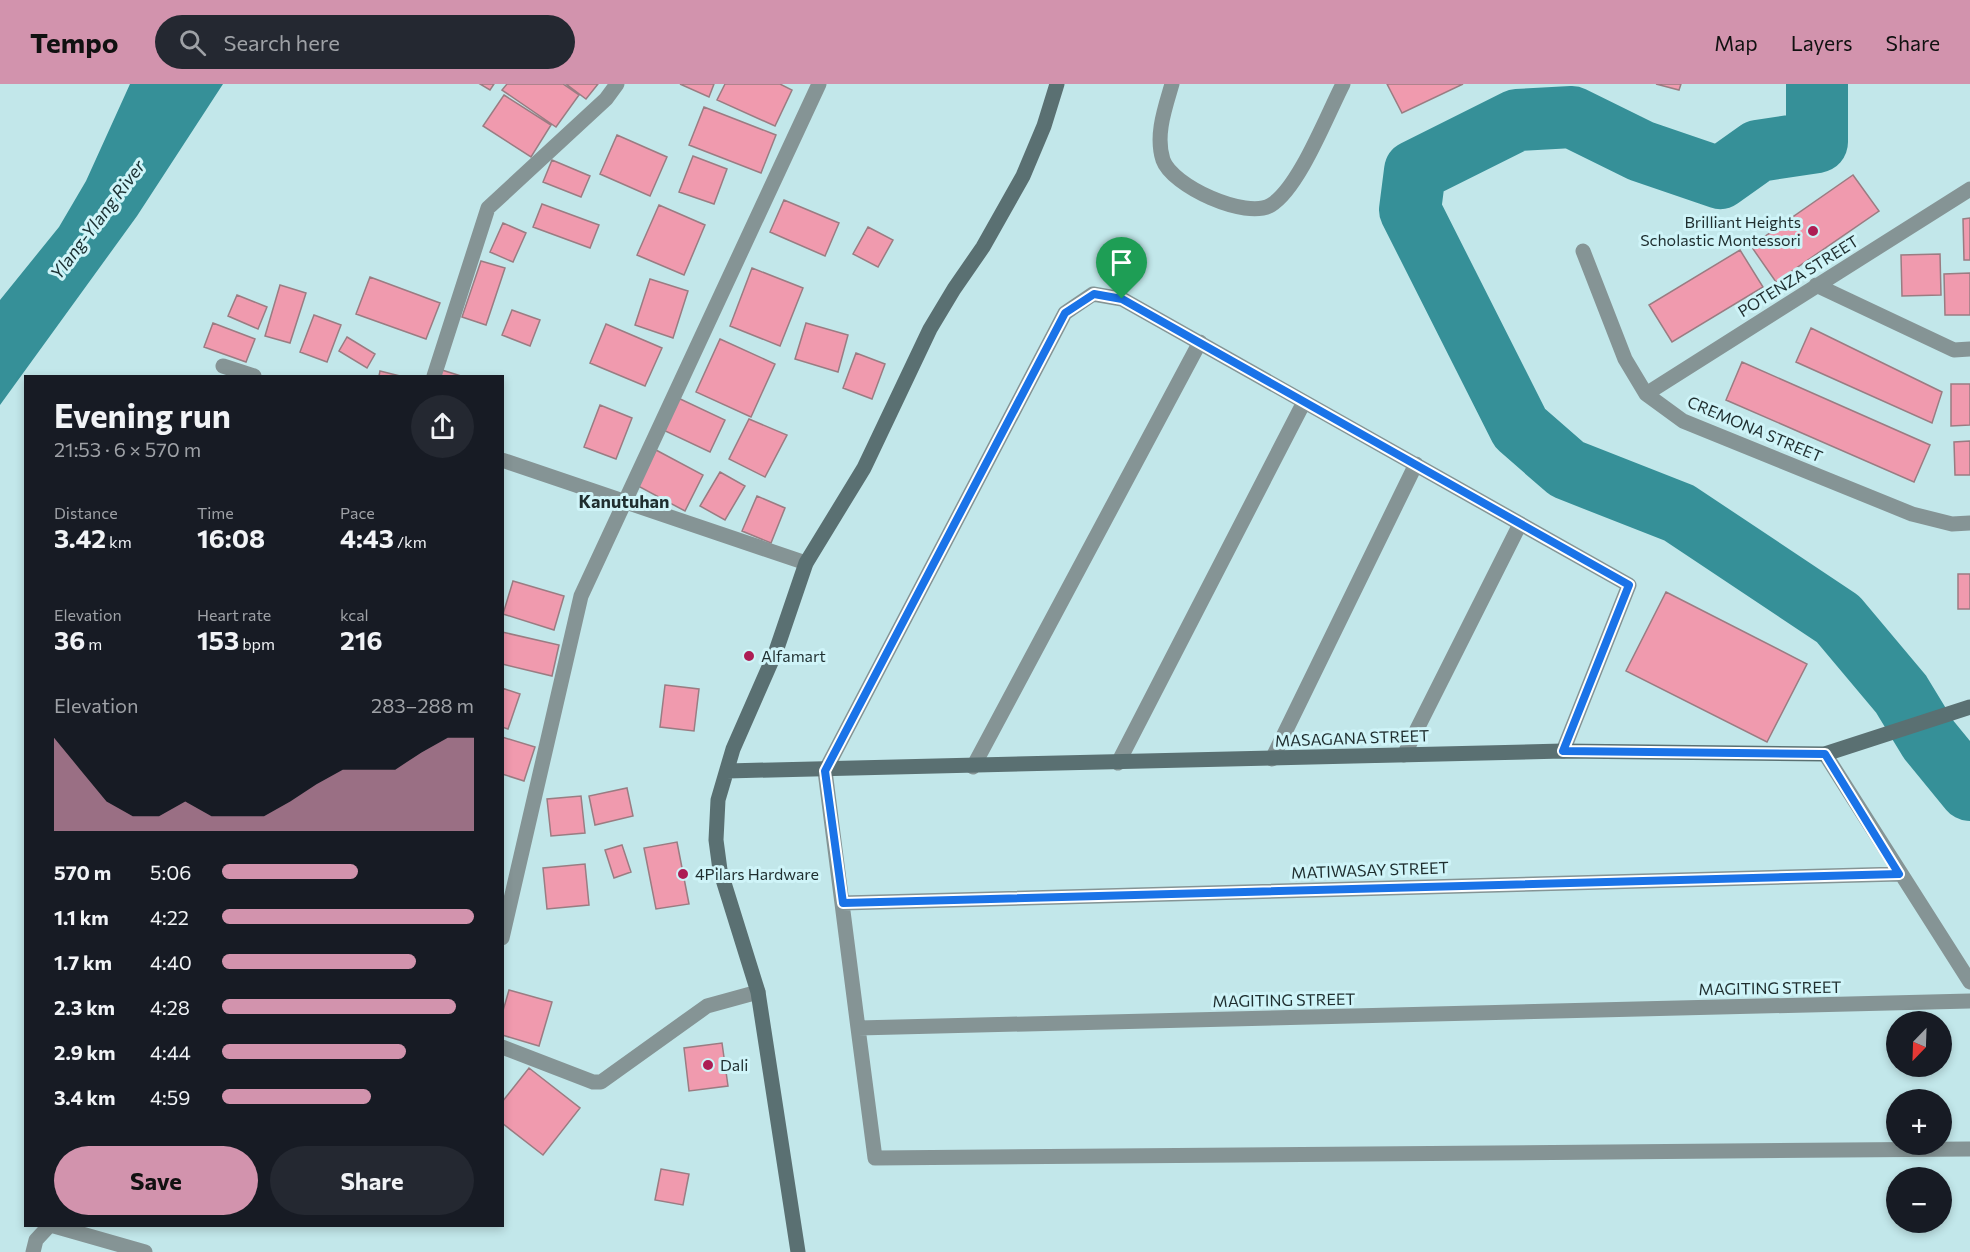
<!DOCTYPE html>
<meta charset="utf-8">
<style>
:root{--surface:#171b24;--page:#242831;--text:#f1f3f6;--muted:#9ea1a6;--accent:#d293ad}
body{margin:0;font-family:Commissioner,sans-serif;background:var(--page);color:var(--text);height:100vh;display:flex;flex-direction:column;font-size:22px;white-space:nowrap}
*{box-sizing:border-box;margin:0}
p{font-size:20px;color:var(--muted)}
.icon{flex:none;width:33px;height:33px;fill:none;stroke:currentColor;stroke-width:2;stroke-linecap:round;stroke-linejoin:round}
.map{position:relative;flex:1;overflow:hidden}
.drawer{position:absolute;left:24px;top:291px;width:480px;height:852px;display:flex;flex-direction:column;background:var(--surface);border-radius:0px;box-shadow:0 3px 9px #0003}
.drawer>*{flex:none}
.needle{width:39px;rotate:203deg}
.fabs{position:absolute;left:1886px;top:927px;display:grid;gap:12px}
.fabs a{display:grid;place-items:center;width:66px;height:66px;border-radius:50%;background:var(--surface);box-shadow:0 3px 9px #0003;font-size:30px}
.pin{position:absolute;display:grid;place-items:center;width:51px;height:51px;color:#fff;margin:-62px -26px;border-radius:50% 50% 50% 0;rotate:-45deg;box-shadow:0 0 6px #0007}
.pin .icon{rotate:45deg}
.round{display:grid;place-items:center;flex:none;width:63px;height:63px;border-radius:32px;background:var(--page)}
.overview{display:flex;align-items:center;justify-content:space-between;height:102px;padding:0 30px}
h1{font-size:33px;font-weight:700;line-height:45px}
.stats{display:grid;grid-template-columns:repeat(3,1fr);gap:9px;height:102px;padding:6px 30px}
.stats div{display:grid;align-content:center}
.stats b{font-size:26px;font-weight:700}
.stats small{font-size:16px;font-weight:400}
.stats p{font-size:16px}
.chart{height:168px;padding:12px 30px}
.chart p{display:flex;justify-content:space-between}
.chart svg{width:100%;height:108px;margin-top:6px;fill:var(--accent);opacity:.7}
.primary-button{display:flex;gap:12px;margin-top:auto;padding:12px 30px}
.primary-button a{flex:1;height:69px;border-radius:36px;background:var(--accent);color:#111;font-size:24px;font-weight:700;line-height:69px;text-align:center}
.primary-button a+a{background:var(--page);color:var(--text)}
ul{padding:0 30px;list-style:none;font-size:20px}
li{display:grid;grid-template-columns:96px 72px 1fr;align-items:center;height:45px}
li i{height:15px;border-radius:8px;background:var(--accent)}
header{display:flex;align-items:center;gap:36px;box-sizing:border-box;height:84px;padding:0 30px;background:var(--accent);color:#111}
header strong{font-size:28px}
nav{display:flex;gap:33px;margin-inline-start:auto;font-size:21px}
.search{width:420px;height:54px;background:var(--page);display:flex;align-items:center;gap:15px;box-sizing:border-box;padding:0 21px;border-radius:33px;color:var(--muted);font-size:22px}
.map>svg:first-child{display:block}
.water{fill:#369098}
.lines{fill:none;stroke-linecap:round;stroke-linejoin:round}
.river{stroke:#369098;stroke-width:62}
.building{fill:#f09aae;stroke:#9a7c82;stroke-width:1.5}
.street{stroke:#859495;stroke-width:15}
.secondary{stroke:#5a7072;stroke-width:15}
.route-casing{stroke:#fff;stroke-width:12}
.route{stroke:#1a73e8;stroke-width:8}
.poi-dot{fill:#ad1d54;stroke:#cff4f8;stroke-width:2}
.labels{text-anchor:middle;stroke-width:6;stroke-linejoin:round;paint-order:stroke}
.poi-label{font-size:16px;fill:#1f2e2f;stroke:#cff4f8;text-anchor:start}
.street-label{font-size:16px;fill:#1f2e2f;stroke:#cff4f8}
.water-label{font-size:18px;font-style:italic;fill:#1a2f31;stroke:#cff4f8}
.neighbourhood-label{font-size:18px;font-weight:bold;fill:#1f2e2f;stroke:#cff4f8}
</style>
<header>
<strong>Tempo</strong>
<div class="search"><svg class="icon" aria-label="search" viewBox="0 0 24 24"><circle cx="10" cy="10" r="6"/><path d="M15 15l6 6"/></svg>Search here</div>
<nav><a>Map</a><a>Layers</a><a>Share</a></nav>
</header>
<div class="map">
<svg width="1970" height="1168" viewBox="0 0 1970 1168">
<rect width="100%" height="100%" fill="#c2e7ea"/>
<path class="water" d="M130,0H223L137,132L0,321V216L59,143L86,97Z"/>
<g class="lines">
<path class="river" d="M1817,0V58L1758,67L1720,94L1641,67L1572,33L1517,36L1415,87L1410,126L1520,344L1567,385L1679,429L1838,535L1901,610L1929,656L1970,706"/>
</g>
<path class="building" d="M480,0H494L490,6Z
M507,0H563L579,11L556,43L502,6Z
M566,0H598L586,15Z
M680,0H714L709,13Z
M725,0H780L792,6L775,42L717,16Z
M1387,0H1463L1402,29Z
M1656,0H1681L1679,6Z
M504,11L551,41L531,73L483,42Z
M704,23L776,51L761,89L689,61Z
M617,51L667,73L650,112L600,90Z
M693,72L727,85L714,120L679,108Z
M552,76L590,92L581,113L543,98Z
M1853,91L1879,127L1776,198L1751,162Z
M784,116L839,139L825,172L770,148Z
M542,120L599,141L590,164L533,143Z
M659,121L705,141L684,191L637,171Z
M1970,134V176H1964L1963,135Z
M503,139L526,149L513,178L490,168Z
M868,143L893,156L878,183L853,170Z
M1740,166L1763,203L1672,258L1649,221Z
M1940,170L1941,211L1902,212L1901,171Z
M481,177L505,184L486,241L462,233Z
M752,184L803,204L780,262L730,242Z
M1970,189V231H1945L1944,190Z
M370,193L440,219L426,255L356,230Z
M650,195L688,207L673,254L635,241Z
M280,201L306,209L290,259L265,252Z
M237,211L267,223L258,245L228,232Z
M512,226L540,236L530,262L502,251Z
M314,231L341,241L327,278L300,268Z
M213,239L255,255L246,278L204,263Z
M806,239L848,251L838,288L795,275Z
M606,240L662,264L645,302L590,279Z
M1811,244L1942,308L1932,339L1796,278Z
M347,253L375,270L367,284L339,267Z
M720,255L775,280L751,333L696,308Z
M856,269L885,280L872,315L843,304Z
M1742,278L1930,361L1914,398L1726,316Z
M442,286L461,292H440Z
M380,287L400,292H379Z
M1951,300H1970V341L1951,342Z
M676,313L725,336L710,368L661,345Z
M600,321L632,334L616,375L584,363Z
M749,335L787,351L765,393L729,375Z
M1970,357V391H1955L1954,358Z
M656,366L703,391L685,427L638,402Z
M720,388L745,402L725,436L700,422Z
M757,412L785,424L771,459L742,447Z
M1958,490H1970V525H1958Z
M513,497L564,512L554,546L503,530Z
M1666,508L1807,580L1767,658L1626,587Z
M502,548L559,561L552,592L502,580Z
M665,601L699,605L694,647L660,643Z
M502,604L520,610L508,645L502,643Z
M502,653L535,663L524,697L502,690Z
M627,704L633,732L595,741L589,712Z
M581,712L585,749L551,752L547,715Z
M677,758L689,820L656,825L644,764Z
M622,761L631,788L614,794L605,766Z
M585,780L589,821L547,825L543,784Z
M509,906L552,918L539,962L502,951V930Z
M722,959L728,1002L689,1007L684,964Z
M529,984L580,1024L543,1071L502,1039V1018Z
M661,1085L689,1090L683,1121L655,1116Z"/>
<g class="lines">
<path class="street" d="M1172,0C1165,24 1155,51 1163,76C1172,102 1246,136 1271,121C1299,104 1327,31 1343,0
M1583,167L1625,275L1646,310L1683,337L1912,430L1952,440L1970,439
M1816,201L1954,266L1970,265
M223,282L254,292
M434,292L488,124L606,15L617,0
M1646,310L1970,105
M502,376L806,479
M1563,667L1629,501L1122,215L1093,210L1065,229L825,687L858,944L1970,917
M1825,670L1970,898
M1404,671L1520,440
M1272,675L1416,380
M1118,679L1304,318
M973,683L1200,258
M843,819L1899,790
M502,854L581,512L819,0
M858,944L875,1074L1970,1065
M502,963L593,998H601L707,922L758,908
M54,1142L145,1168
M33,1168L36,1156L49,1142"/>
<path class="secondary" d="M727,687L1563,667L1825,670L1970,623
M798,1168L758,908L720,786L716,756L718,716L733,665L776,567L806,479L864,384L930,245L954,205L983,163L1023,92L1044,42L1057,0"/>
</g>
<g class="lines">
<defs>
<path id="route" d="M1094,210L1122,215L1629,501L1563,667L1825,670L1899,790L843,819L825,687L1065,229Z"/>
</defs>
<use href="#route" class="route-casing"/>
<use href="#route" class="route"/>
</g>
<g class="poi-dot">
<circle cx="1813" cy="147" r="6"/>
<circle cx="749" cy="572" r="6"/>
<circle cx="683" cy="790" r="6"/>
<circle cx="708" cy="981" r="6"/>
</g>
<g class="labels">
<g class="poi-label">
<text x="1801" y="144" text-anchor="end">Brilliant Heights<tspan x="1801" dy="18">Scholastic Montessori</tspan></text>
<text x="761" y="578">Alfamart</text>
<text x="695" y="796">4Pilars Hardware</text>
<text x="720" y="987">Dali</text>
</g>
<g class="street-label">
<text transform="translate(1798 192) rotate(-32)" y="6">POTENZA STREET</text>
<text transform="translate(1755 345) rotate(23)" y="6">CREMONA STREET</text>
<text transform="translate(1352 654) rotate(-2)" y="6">MASAGANA STREET</text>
<text transform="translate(1370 786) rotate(-2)" y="6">MATIWASAY STREET</text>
<text transform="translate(1770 904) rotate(-1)" y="6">MAGITING STREET</text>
<text transform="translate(1284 916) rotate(-1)" y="6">MAGITING STREET</text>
</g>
<g class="water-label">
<text transform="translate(98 136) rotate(-53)" y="6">Ylang-Ylang River</text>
</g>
<g class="neighbourhood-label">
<text x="624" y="424">Kanutuhan</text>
</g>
</g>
</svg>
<div class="fabs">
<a><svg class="needle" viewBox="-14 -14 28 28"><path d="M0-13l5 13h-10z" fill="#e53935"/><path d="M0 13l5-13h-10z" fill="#9ea1a6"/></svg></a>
<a>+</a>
<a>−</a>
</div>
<div class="pin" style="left:1122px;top:215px;background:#1e9e55"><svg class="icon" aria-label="arrive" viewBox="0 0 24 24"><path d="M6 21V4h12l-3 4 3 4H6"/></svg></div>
<section class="drawer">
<div class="overview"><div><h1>Evening run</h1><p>21:53 · 6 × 570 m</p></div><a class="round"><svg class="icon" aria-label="share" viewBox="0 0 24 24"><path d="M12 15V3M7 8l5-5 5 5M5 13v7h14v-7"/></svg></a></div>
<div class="stats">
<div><p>Distance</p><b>3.42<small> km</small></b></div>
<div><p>Time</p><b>16:08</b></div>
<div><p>Pace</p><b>4:43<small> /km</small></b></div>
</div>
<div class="stats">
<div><p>Elevation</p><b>36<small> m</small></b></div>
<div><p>Heart rate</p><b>153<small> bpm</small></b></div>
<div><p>kcal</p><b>216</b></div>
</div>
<div class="chart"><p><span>Elevation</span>283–288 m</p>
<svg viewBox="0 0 160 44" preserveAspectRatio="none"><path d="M0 44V6L10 19L20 32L30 38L40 38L50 32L60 38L70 38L80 38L90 32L100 25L110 19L120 19L130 19L140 12L150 6L160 6V44z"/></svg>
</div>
<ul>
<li><b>570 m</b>5:06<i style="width:54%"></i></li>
<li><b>1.1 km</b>4:22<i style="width:100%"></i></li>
<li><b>1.7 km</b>4:40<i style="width:77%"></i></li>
<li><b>2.3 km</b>4:28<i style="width:93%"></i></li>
<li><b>2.9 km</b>4:44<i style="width:73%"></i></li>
<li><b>3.4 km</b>4:59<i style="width:59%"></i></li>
</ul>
<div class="primary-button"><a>Save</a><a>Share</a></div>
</section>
</div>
